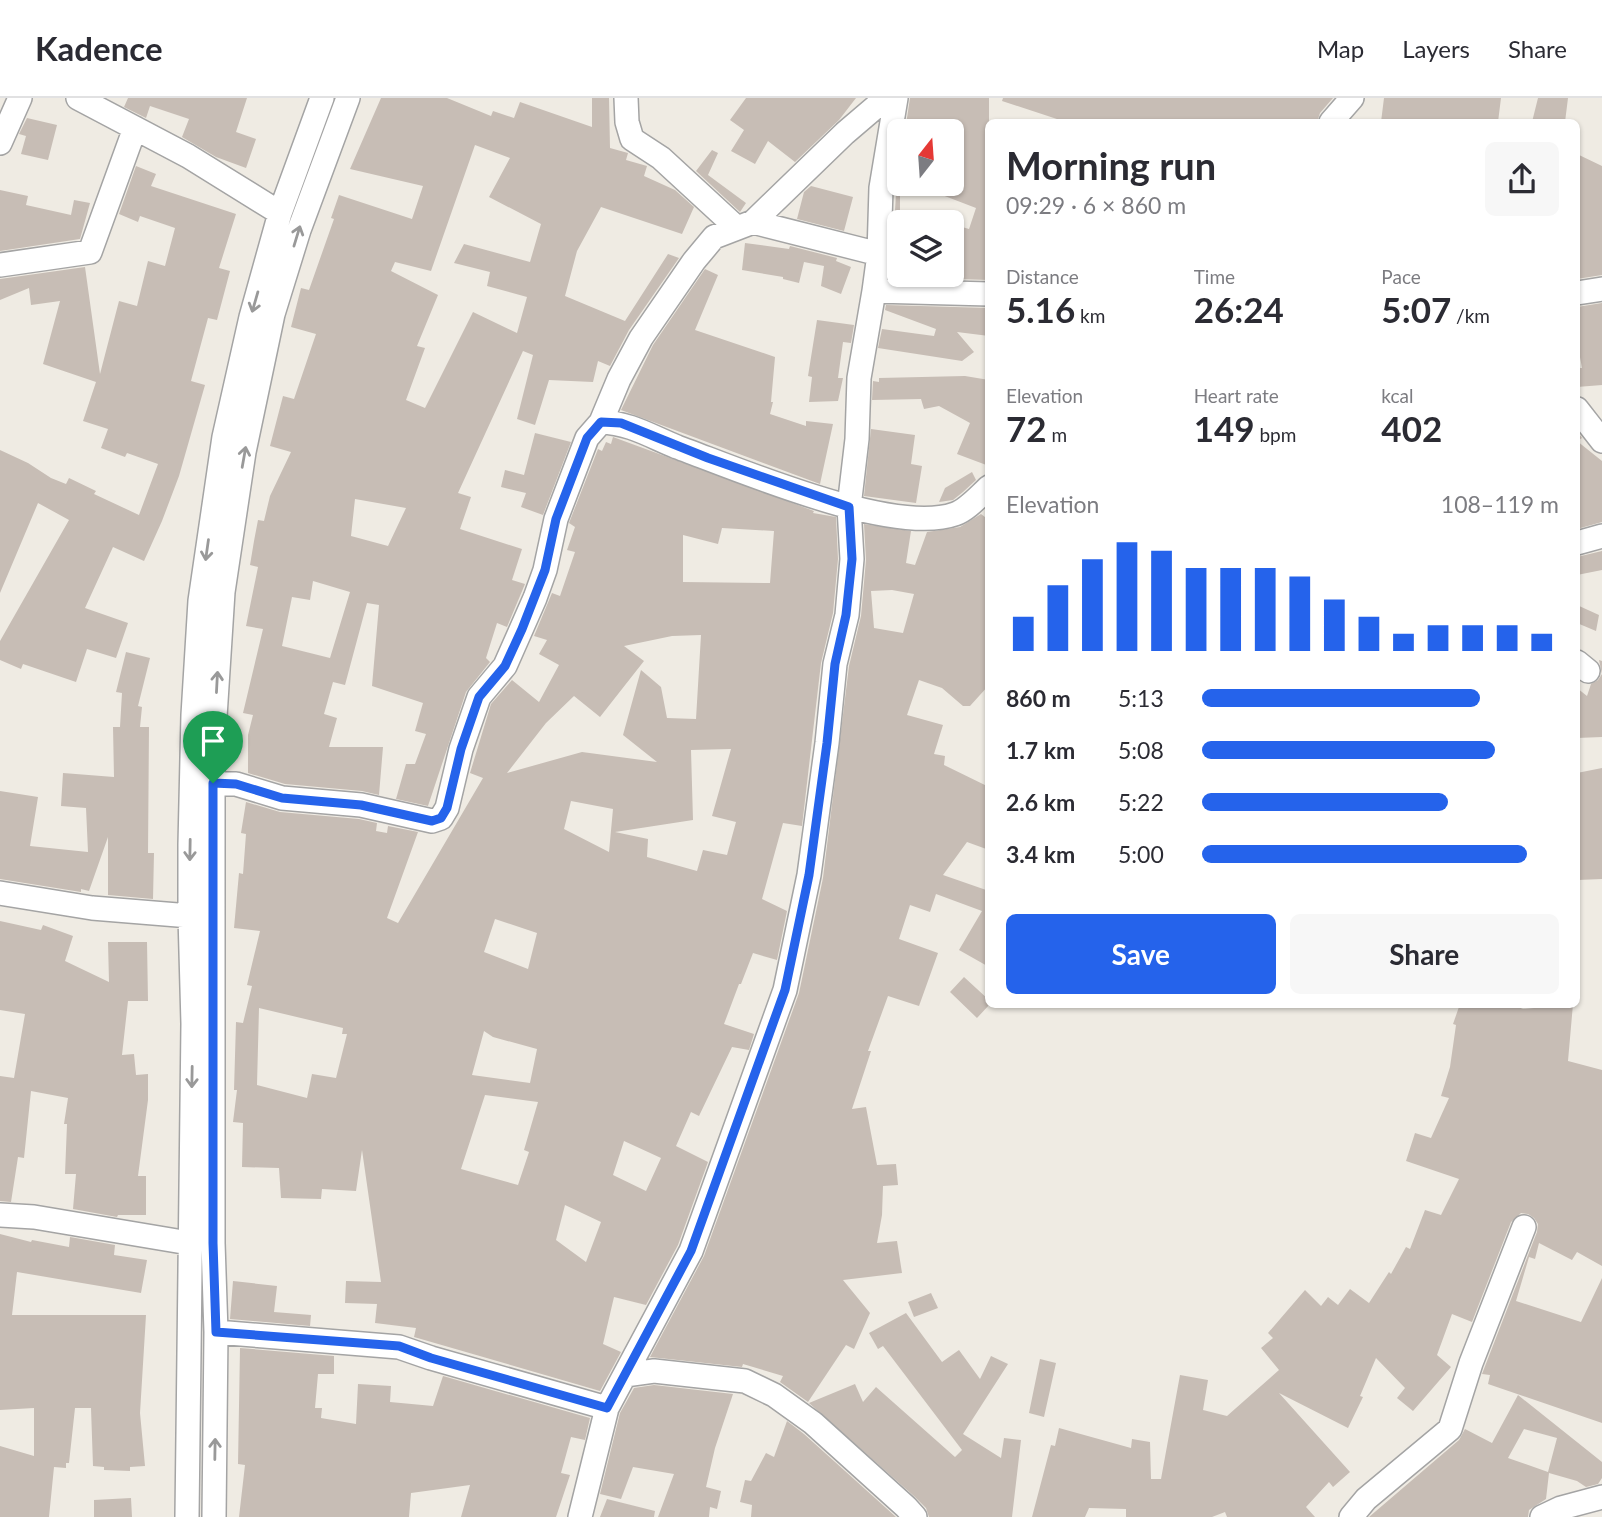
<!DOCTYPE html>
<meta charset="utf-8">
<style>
:root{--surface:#fff;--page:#f7f7f7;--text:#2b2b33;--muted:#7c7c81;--line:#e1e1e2;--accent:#2563eb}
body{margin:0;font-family:Lato,sans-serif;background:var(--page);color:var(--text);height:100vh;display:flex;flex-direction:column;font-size:26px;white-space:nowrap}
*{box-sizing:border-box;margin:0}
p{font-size:23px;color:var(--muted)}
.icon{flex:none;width:38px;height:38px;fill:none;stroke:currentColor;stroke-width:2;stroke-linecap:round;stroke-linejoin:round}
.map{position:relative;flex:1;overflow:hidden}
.details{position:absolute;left:985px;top:21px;width:595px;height:889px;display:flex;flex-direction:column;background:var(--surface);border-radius:10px;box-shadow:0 2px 5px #0004}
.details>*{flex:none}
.needle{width:46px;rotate:17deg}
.buttons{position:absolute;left:887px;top:21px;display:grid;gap:14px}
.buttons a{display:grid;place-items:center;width:77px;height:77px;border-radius:10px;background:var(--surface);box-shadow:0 2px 5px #0004;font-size:35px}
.pin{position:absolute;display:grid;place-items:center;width:60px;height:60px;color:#fff;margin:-72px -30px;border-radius:50% 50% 50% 0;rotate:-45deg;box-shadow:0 0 7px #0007}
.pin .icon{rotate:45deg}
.round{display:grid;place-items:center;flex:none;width:74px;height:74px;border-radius:10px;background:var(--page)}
.head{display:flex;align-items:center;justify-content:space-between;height:119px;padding:0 21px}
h1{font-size:38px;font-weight:700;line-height:52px}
.figures{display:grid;grid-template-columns:repeat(3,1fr);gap:10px;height:119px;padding:7px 21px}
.figures div{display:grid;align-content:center}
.figures b{font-size:35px;font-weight:700}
.figures small{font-size:19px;font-weight:400}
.figures p{font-size:19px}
.chart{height:196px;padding:14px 21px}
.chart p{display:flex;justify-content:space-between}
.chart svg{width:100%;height:126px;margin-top:7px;stroke:var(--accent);stroke-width:6}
.cta{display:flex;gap:14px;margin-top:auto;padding:14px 21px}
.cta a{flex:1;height:80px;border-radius:10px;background:var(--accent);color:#fff;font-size:28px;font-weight:700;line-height:80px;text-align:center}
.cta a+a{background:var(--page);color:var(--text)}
ul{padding:0 21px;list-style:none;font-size:23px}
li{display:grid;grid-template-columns:112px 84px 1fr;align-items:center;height:52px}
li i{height:18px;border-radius:9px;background:var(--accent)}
header{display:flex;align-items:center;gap:42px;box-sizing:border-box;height:98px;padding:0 35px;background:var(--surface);border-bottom:2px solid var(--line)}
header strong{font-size:33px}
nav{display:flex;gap:38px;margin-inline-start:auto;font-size:24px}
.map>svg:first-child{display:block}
.building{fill:#c7bdb5;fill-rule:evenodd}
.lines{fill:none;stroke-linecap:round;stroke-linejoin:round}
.minor-casing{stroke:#a4a4a4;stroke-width:26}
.minor{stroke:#fff;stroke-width:23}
.oneway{stroke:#999}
.route-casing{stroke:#fff;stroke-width:14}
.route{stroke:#2563eb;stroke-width:9}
</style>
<header>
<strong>Kadence</strong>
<nav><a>Map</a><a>Layers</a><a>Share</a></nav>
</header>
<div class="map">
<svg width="1602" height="1419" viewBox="0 0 1602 1419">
<rect width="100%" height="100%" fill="#efebe3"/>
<path class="building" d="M128,0H247L236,34L256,41L246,70L216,59L182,39L189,21L150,8L146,20L124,9Z
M381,0H447L491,18L493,13L514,20L520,4L592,29V0H609L610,50L628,55L626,62L647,68L644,78L675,92L694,109L682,136L601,109L577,153L565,198L625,223L668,156L679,160L629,232L610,268L598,263L593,284L549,282L535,327L517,321L533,257L523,253L458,395L471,399L460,431L522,451L512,482L525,486L507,529L497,525L486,560L490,564L466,594L428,708L396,701L406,666H415L426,636L415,633L423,605L372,588L379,507L367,505L345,587L333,584L324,616L337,620L329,649H383L379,697L362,693L285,686L248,675V637L253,617L243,615L263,531L246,528L258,469L250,467L254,443L258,422L264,423L270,398L291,354L270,348L283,298L294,301L316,236L291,229L301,190L309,192L334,121L331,120L339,97L412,121L423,88L350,71ZM475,47L510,60L489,99L541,126L530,164L464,146L454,165L490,174L487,188L527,199L517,235L473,214L425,310L406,302L425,250L417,248L438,197L391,173L395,164L431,173ZM355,401L406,410L388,448L351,438ZM313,483L350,494L330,560L282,548L292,499L310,502Z
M746,0H856L839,22L795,64L768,43L755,66L731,53L744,32L730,22Z
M910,0H989V182L890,179V177H952V126L969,131L976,110L916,87L952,86V33H905Z
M1003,0H1333L1320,15L1317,24H1066L1002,3Z
M1384,0H1501L1498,24H1381Z
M1538,0H1568L1565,24H1532Z
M27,20L57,27L48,62L21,56L26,38L19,36Z
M712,52L718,55L708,77L746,105L740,114L696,73Z
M1577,56L1602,68V177L1577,181Z
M136,68L156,76L151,88L236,116L219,170L230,173L217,222L208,220L191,283L205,287L179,378L162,423L144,463L113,449L85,510L128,525L116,560L87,551L76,584L23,566L21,571L0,562V543L69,422L38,405L0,495V352L28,365L51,380L66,386L69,380L96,393L94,396L139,417L158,366L127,355L125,359L101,350L108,331L83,323L96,284L43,266L60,203L31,207L29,190L0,202V181L85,169L100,276L119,203L137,208L148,163L165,168L175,130L140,118L138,124L119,116Z
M811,88L853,99L844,133L797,121L804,94Z
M0,92L28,98L26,107L71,117L74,102L90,105L80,141L0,153Z
M896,96L900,97V163L892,162Z
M745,145L789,151L790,148L837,160L836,163L851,169L841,196L821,188L824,168L804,164L799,185L783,181V179L742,172Z
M705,171L718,177L695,232L775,259L771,304H773L770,316L806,328V323L833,326L820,386L621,312L653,247Z
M1602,205V287L1577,289V270H1582L1577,243V209Z
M886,207L989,210V238L957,234L974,254L962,263L878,250L882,231L934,238L936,231L885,212Z
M817,222L854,227L851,245L843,244L838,280H843L838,303L809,304L812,279L808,278Z
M965,278L989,282V368L957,356L970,325L939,308L924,311L921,301L872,302L873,283L879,284V280Z
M871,331L915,337L911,366L922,368L916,405L864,398Z
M1577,333L1582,340L1577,343L1602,363V424L1577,431Z
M535,335L571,344L543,417L521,409L526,395L501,389L505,372L524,377Z
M613,339L814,413L813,415L836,419L838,461L833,515L821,565L802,728L783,725L762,801L787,813L777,862L753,855L741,886H739L724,926L754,936L749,952L732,949L699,1018L691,1014L676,1048L708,1064L678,1147L646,1207L614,1199L603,1246L621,1254L600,1293L414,1239L416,1230L375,1225L377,1206L345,1205L346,1183L381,1184L362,1052L356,1093L322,1091L321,1101L281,1100L279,1070L242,1069L243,1025L233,1024L237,992H234L236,924L243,925L252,888L247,887L260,833L234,830L239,775L243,776L246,736L241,735L246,704L280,714L359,721L377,725L376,733L387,735L388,728L418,734L387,820L398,825L483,680L470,675L491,606L512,582L539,604L559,567L539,556L547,542L534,538L552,495L560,498L575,454L567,452L575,429L569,425L598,351L602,353L606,344L611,346ZM722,430L774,433L770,485L683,484V437L718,446ZM701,537L696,621L667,620L661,589L641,572L623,637L657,664L582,654L507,675L546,625L574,598L600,619L644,563L624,548L672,538ZM731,651L712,718L736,724L727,757L703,752L697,773L647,759L648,741L615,734L693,722L691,652ZM571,703L613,711L609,754L564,731ZM495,821L537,835L528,871L484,854ZM259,910L343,930L342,936H347L336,980L312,976L307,1000L257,987ZM484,933L493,939L537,951L530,985L472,977ZM485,997L538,1004L524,1052L529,1054L518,1087L461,1071ZM624,1043L661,1060L646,1093L613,1077ZM565,1107L601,1124L586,1164L556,1142Z
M972,374L976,382L963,394L953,402L939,404L945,390Z
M981,416L989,422V587L970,608H963L942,590L919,582L907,617L943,627L934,656L945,658L944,667L989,689V752L967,744L943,777L989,793V869L959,852L982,813L936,796L930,814L910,807L899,841L938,855L919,908L888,898L868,953H871L852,1011L866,1009L877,1067L896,1066L898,1087L883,1088L882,1117L877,1145L897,1143L902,1175L843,1182L870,1215L854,1251L846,1247L808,1304L780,1284L783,1278L743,1266L742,1269L650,1259L704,1158L799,895L823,780L849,568L861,518L866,462L864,426L911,433L906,465L915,467L927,434L960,429ZM892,492L914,496L903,535L874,530L871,493Z
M1602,453V472L1577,477V459Z
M1577,507L1599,517L1596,533L1577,525Z
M126,554L150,560L138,608L142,609L140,629H149L148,755H154L153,801L108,797V739L89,793L81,791V794L0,781V693L38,699L30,748L88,754L86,710L61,708L63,675L114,679L113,629H120L122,595L116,594Z
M1599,562L1602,563V639L1577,640V590L1587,598L1591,586L1598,582L1602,576Z
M1602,670V781L1578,782L1577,675Z
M0,823L41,832L43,827L73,838L65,863L109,884L108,844H147L148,903H128L122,957L134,956L136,977L148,976V1002L138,1078H146V1117H118L117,1119L73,1111L76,1076H65L67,1026H64L68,1000L31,993L24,1060L18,1059L11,1104L0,1103V978L14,980L25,916L0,912Z
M964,879L989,902L990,906L977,920L950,894Z
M1460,906H1511L1523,911L1573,906L1568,963L1602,972V1168L1577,1154L1572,1162L1539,1145L1535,1161L1529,1159L1516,1203L1581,1224L1602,1180V1325L1488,1286L1490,1277L1482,1276L1537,1134L1538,1126L1534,1120L1528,1116L1521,1115L1511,1124L1472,1224L1452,1216L1437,1257L1451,1269L1413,1313L1397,1300L1405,1290L1376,1260L1360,1298L1363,1299L1348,1330L1279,1295L1350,1374L1333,1389L1329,1384L1306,1409L1315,1419H1227L1225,1414L1212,1419H1126V1411L1089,1410L1085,1419H1032L1051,1347L1055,1348L1059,1330L1131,1350L1132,1341L1150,1344L1151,1381H1161L1180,1277L1208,1282L1203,1312L1227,1318L1279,1272L1261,1250L1273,1240L1268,1235L1305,1192L1321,1208L1328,1199L1338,1207L1350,1191L1369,1205L1389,1174L1391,1176L1406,1149L1410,1151L1425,1112L1441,1117L1459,1081L1406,1063L1415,1035L1431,1040L1449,1000L1441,998L1450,969L1456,927L1453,926Z
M0,1136L31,1144L32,1142L69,1149L70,1139L115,1147L114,1157L147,1162L141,1195L17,1174L12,1217H146L140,1315L145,1368L130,1369V1373L104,1372V1369L93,1368L91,1310H75L69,1365H66V1370L54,1369L49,1419H0V1348L34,1358V1310L0,1312Z
M233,1183L277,1188L274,1214L311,1217L310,1228L230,1221Z
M931,1195L938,1210L914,1219L908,1204Z
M906,1215L942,1264L959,1252L980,1281L991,1258L1008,1266L963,1336L1001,1360L1004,1340L1021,1342L1012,1419H929L926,1410L915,1399L809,1305L855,1286L863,1304L876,1289L955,1359L962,1352L883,1248L878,1251L869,1235Z
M240,1250L334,1258V1276H318L315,1310H322L321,1320L356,1326L358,1286L391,1288L390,1304L433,1308L443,1278L590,1320L585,1342L571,1339L561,1375L570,1377L556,1419H461L470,1387L411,1395L409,1419H239L245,1367L238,1366Z
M1040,1261L1056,1265L1044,1319L1029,1315Z
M654,1287L733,1296L715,1350L706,1389L721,1393L717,1411L710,1409L709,1419H658L674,1376L633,1369L621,1401L600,1396L620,1315L634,1290Z
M1518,1297L1602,1364V1380L1598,1386L1586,1389L1577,1383L1549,1375L1546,1401L1529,1412L1528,1419H1369L1459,1342L1465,1331L1492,1345ZM1524,1331L1557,1340L1548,1374L1508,1360Z
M787,1323L804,1336L896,1419H751L752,1407L740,1404L745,1382L751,1383L766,1355L774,1359Z
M131,1400L132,1419H94V1402Z
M607,1401L655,1413L654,1419H600Z"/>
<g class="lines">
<defs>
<path id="minor" d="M78,0L188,58L280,115
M626,0L627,24L632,41L661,60L737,130
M1331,24L1352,0
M0,45L20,0
M753,124L879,156
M0,167L90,154L135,30
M874,193L989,196
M1577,195L1602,191
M1577,311L1602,343
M601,324C630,325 650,338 677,349C740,372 893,438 955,416C967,412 979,398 989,389
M1577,445L1602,438
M1577,564L1588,573
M213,686H236L282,700L361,707L432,723L441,720L447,710L461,651L479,599L505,568L535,500L545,472L556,421L587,340L601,324L619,281L641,240L694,163L714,139L753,124L845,35L886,0
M0,795L92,810L190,818
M0,1117L34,1119L189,1145
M216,1234L399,1249L431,1260L607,1310
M625,1277L654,1273L745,1283L774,1297L813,1325L906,1409L915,1419
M187,1419L193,926L190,818V747L193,617L200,503L224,339L251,219L280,115L322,0
M214,1419L216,1234L213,1145V650L223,494L244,354L273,216L299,132L348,0
M580,1419L607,1310L691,1153L785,892L809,777L827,645L835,566L847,517L852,461L849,409L857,341L859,280L874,193L879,156L881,90L896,0
M1351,1419L1366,1401L1450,1331L1471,1265L1524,1129
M1542,1419L1561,1410L1602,1399"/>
</defs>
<use href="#minor" class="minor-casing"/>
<use href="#minor" class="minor"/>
</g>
<defs><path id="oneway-shaft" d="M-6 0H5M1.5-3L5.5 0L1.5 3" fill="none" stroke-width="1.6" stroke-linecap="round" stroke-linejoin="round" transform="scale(1.75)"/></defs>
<g class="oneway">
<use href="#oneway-shaft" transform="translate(297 138) rotate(-73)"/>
<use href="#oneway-shaft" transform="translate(255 204) rotate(106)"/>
<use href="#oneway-shaft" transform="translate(244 359) rotate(-80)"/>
<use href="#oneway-shaft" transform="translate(207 452) rotate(98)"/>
<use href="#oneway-shaft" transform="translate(217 584) rotate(-87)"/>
<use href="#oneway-shaft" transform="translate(190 752) rotate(91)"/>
<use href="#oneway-shaft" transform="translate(192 979) rotate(91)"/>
<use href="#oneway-shaft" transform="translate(215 1351) rotate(-89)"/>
</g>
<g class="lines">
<defs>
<path id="route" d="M601,324L621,325L708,360L849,409L852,461L846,517L835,566L827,645L809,777L785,892L691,1153L607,1310L431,1260L399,1248L216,1234L213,1145V685L236,686L282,700L361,707L432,723L441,720L447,710L461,651L479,599L505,568L522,531L545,472L556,421L587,340Z"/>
</defs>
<use href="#route" class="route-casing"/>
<use href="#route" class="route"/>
</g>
</svg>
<div class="buttons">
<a><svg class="needle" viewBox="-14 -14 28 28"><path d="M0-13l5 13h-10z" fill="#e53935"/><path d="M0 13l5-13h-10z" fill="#7c7c81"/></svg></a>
<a><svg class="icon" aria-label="layers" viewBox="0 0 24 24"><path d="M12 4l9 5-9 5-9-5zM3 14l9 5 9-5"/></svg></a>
</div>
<div class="pin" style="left:213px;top:685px;background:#1e9e55"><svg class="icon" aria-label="arrive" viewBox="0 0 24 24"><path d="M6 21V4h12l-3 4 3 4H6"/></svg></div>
<section class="details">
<div class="head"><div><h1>Morning run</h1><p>09:29 · 6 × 860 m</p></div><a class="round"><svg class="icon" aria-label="share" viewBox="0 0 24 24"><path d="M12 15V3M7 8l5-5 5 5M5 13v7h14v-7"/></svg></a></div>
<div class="figures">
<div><p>Distance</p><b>5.16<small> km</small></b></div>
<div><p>Time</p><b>26:24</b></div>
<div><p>Pace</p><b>5:07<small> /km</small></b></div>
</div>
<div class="figures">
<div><p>Elevation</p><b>72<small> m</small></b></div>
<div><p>Heart rate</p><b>149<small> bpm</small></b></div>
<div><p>kcal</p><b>402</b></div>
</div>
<div class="chart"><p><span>Elevation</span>108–119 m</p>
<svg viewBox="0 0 160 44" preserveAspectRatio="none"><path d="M5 44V32M15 44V21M25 44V12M35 44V6M45 44V9M55 44V15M65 44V15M75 44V15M85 44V18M95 44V26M105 44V32M115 44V38M125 44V35M135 44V35M145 44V35M155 44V38"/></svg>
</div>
<ul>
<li><b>860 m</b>5:13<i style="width:78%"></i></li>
<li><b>1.7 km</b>5:08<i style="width:82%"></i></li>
<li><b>2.6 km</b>5:22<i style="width:69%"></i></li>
<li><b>3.4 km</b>5:00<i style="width:91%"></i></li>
</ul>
<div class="cta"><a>Save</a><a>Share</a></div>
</section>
</div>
